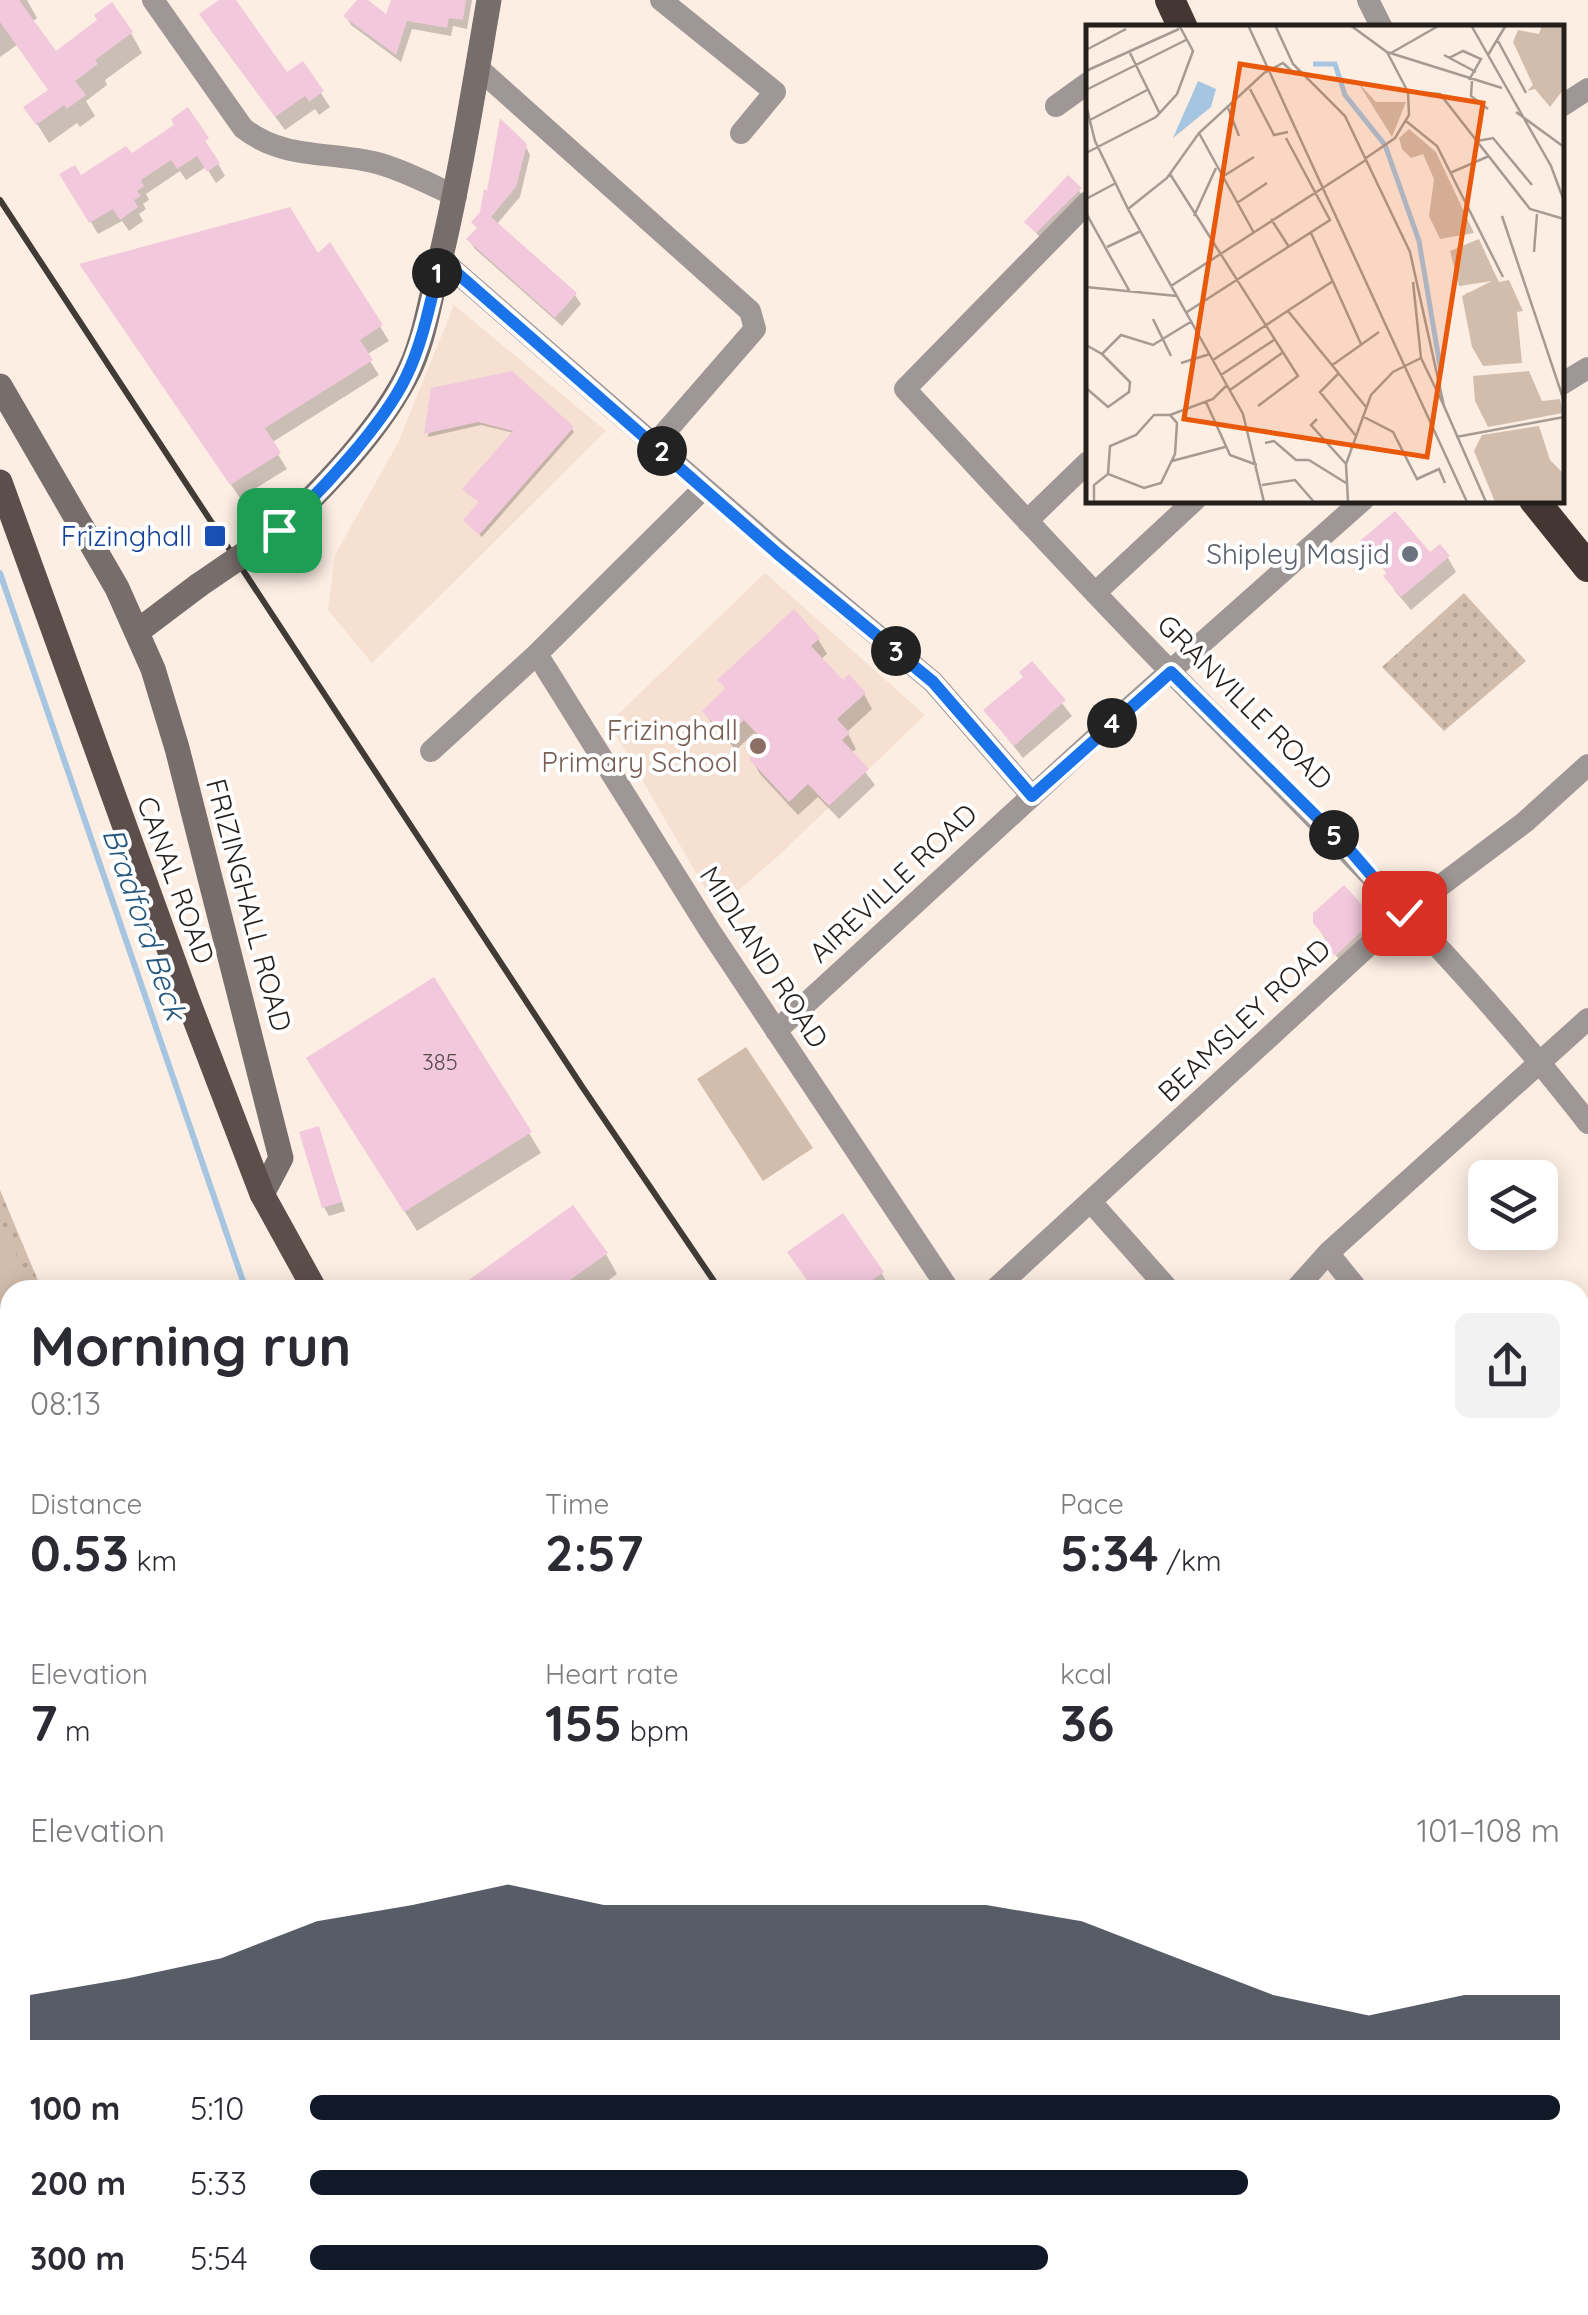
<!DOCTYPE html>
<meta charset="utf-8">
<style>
:root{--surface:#fff;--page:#f2f2f3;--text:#2b2b33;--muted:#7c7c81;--accent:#111827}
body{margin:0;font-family:Quicksand,sans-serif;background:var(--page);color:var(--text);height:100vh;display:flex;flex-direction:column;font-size:38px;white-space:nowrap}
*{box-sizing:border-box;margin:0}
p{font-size:32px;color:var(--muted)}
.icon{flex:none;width:55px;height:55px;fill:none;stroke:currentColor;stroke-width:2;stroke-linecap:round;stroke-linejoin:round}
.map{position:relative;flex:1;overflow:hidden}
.details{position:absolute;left:0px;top:1280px;width:1590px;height:1035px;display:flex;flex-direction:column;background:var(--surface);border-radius:30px 30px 0 0;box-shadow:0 5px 25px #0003}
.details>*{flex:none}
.controls{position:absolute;left:1468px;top:1160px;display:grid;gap:20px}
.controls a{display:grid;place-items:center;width:90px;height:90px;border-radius:15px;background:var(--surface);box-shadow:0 5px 25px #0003;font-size:50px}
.pin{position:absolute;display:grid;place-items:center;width:85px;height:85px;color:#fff;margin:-42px;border-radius:20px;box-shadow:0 5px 15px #0006}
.km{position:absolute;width:50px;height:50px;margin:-25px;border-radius:50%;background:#222;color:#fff;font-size:28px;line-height:50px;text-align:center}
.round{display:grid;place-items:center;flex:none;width:105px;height:105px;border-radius:15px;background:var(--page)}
.summary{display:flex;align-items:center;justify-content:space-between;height:170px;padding:0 30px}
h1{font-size:55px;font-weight:700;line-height:75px}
.metrics{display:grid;grid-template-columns:repeat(3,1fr);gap:15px;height:170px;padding:10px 30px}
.metrics div{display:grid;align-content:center}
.metrics b{font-size:50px;font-weight:700}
.metrics small{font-size:28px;font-weight:400}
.metrics p{font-size:28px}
.chart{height:280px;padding:20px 30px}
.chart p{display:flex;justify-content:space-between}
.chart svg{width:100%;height:180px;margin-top:10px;fill:var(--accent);opacity:.7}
ul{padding:0 30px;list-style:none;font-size:32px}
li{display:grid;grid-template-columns:160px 120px 1fr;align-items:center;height:75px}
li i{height:25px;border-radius:12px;background:var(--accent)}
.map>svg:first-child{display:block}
.built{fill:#f5e0d1}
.grass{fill:url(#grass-dots)}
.pitch{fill:#d2bdad}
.shadow{fill:#0003}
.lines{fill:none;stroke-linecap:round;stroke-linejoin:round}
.stream{stroke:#a5c5e1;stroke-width:6}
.building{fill:#f2c9dc}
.street{stroke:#9f9795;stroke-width:22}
.secondary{stroke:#776d6a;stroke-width:25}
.primary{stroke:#5c4f4b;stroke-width:25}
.highway{stroke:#443632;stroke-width:30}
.rail{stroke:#413b36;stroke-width:6}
.street-bridge{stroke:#9f9795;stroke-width:22}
.secondary-bridge{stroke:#776d6a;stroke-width:25}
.route-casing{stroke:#fff;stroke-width:20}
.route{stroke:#1a73e8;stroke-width:12}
.transit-dot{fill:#1a4fb4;stroke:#fff;stroke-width:4}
.worship-dot{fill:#6b7280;stroke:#fff;stroke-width:4}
.education-dot{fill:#8d6e63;stroke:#fff;stroke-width:4}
.labels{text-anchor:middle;stroke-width:8;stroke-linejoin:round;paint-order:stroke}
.number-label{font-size:22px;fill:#584a4b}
.transit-label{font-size:28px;fill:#164399;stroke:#fff;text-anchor:end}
.worship-label{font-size:28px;fill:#5b616d;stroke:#fff;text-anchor:end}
.street-label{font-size:28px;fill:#241f1b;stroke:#fff}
.education-label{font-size:28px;fill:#785e54;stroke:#fff;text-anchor:end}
.water-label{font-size:30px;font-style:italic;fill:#26577e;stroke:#fff}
.inset-river{fill:none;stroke:#a5c5e1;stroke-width:5}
.inset-road{fill:none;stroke:#a69b93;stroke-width:2.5}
.view{fill:#e8590c;fill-opacity:0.15;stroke:#e8590c;stroke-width:5}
.inset-edge{fill:none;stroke:#241f1b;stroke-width:5}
</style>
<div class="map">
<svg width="1588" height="2315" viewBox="0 0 1588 2315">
<defs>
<pattern id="grass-dots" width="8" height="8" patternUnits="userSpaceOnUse" patternTransform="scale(2.5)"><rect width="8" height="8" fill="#d2bdad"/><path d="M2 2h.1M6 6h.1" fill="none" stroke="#b4a294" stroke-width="1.8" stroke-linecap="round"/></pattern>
</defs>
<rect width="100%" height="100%" fill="#fdeee3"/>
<path class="built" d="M454,305L606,431L372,663L328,610L335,555L398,443Z
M765,573L925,715L776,858L717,909L609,723Z"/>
<path class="grass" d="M1464,593L1526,661L1444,731L1382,667Z
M0,1190L42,1290H10V1381L0,1386Z
M10,1442V1597L0,1583V1446Z"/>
<path class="pitch" d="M746,1047L813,1148L763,1181L697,1079Z
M0,1220L33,1290H10V1360L0,1366Z"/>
<path class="shadow" d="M0,0H27L37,18L32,22L55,54L131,33L142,53L105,80L107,85L86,101L95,116L80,127L77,123L49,143L27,108L50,92L17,45L0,57Z
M223,0H233L286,75L302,64L330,107L319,115L315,109L285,130L210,29Z
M360,0L387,18L394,0H472L467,29L453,26L451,36L412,29L401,62L351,25L346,16Z
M188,111L225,176L216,183L206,167L186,180L180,171L146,194L149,200L143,204L146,209L139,214L143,221L129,231L122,221L98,234L63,175L80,178L131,157L177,126Z
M525,145L530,155L520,197L496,225L575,295L581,304L562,326L475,249L469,240L478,231Z
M1068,178L1086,199L1043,241L1027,222Z
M330,246L389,341L366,355L379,375L271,443L287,469L240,498L91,279L317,257Z
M433,390L572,429L574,432L482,537L468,524L481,503L467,493L514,433L481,425L428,437Z
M1364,542L1448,558L1456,572L1411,610L1395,591L1388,575Z
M818,639L827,654L821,659L843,683L864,694L872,709L847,732L856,749L851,753L875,785L839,819L818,797L798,815L760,774L752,760L767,747L754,733L736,750L713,726L705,712L727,691L721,680Z
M1032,665L1072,716L1023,758L986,711L1025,678Z
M1373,921L1381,935L1345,969L1315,923Z
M321,1078L529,1133L541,1153L417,1231Z
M318,1129L345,1211L329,1216L324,1207Z
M842,1217L882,1274L890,1288L888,1290H815Z
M606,1254L617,1274L595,1290H460Z
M1588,2140V2254L1580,2247V2149Z
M1267,2305H1309L1315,2315H1273Z
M1472,2305H1566L1572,2315H1478Z"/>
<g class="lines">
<path class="stream" d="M0,573L246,1290
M915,2305L919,2315"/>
</g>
<path class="building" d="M0,0H19L56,51L97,20L94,15L112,2L133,32L95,60L98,64L75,81L86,95L67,109L64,105L36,125L23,107L48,90L0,22Z
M219,0H236L287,72L303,61L324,91L309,102L305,96L275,117L199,14Z
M357,0H368L386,14L391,0H466L463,20L449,18L447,28L407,21L396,55L343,16Z
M188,107L209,138L205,141L220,163L207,172L197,156L177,169L171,160L141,180L144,186L137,191L141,196L134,200L138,207L120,220L113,209L89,223L59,174L75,165L81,175L126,146L132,153L174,125L171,119Z
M500,118L527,144L516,187L491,217L577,293L555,318L466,239L477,228L471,222L480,212L484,189L487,191Z
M1068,175L1082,188L1036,233L1024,222Z
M290,207L318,253L330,242L383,325L360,340L373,360L265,428L281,453L230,485L79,264Z
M512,371L574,427L479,535L463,520L479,502L462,489L513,431L478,422L424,434L431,388Z
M1395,511L1430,552L1440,544L1450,556L1401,597L1383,576L1387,573L1360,541Z
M794,609L820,638L811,646L843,680L849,674L866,693L837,719L850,733L842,740L869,769L829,806L808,784L789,802L749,759L766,743L744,720L726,737L702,711L726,688L717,680Z
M1032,661L1066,700L1014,746L983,710L1023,677L1019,672Z
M1344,885L1375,919L1335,956L1322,941L1326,938L1313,923V913Z
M434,977L532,1132L404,1212L306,1058Z
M319,1126L342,1202L322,1208L299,1132Z
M573,1205L608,1253L556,1290H455Z
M843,1213L884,1272L859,1290H814L787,1252Z"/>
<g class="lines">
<path class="street" d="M153,0L243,128C283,160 330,151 377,163C404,170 431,185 456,196
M661,0L775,92L741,133
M1368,0L1382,28
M477,67L750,311L755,329L655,444
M1056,106L1088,83
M1560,107L1588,89
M1088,202L905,389C993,484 1080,579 1170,671C1313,818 1462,960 1588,1123
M441,259L779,553L933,682L1032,796
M1560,385L1588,368
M1027,521L1088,462
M1095,593L1195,500
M537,654L710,931L949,1290
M431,751L537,654L704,488
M776,1031L1104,730L1363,500
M1091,1202L1169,1290
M1328,1253L1358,1290
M994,1290L1404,913L1525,822L1588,765
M1295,1290L1328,1253L1588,1019
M1580,1563L1588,1573
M0,1648L10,1661
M0,1751L10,1745
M0,1926L10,1919
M1580,1953L1588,1966
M0,2068L10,2078
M1580,2079L1588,2069
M247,2305L263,2315
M383,2305L390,2315
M479,2315L492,2310
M1225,2315L1230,2308L1237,2315"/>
<path class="secondary" d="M0,386L117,588L153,669L177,748L281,1158L262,1194
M259,544C309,507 376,434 405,379C422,348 428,311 436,277C459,185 473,93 489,0
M138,631L199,585"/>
<path class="primary" d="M0,482L188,1001L262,1194L315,1290
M1147,2305L1165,2315"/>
<path class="highway" d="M1170,0L1183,28
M1534,500L1588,567"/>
<path class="rail" d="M0,200L583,1088L720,1290
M1386,2305L1393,2315"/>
<path class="street-bridge" d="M1393,2315L1407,2305"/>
<path class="secondary-bridge" d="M199,585L259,544"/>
</g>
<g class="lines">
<defs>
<path id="route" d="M279,530C319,494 383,425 406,377C424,340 431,298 441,259L778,554L933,682L1032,796L1171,672L1348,848L1404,913"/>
</defs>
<use href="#route" class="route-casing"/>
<use href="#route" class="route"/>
</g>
<rect class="transit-dot" x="203" y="524" width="24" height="24" rx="5"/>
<circle class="worship-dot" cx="1410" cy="554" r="10"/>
<circle class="education-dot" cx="758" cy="746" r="10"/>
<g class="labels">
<g class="number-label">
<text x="440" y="1070">385</text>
</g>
<g class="transit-label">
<text x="192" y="546">Frizinghall</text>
</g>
<g class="worship-label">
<text x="1390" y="564">Shipley Masjid</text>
</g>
<g class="street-label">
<text transform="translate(1245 702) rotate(45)" y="10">GRANVILLE ROAD</text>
<text transform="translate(176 880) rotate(70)" y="10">CANAL ROAD</text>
<text transform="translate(893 883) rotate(-43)" y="10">AIREVILLE ROAD</text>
<text transform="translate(249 905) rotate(75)" y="10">FRIZINGHALL ROAD</text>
<text transform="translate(764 957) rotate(57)" y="10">MIDLAND ROAD</text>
<text transform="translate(1244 1020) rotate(-43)" y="10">BEAMSLEY ROAD</text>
</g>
<g class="education-label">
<text x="738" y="740">Frizinghall<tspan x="738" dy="32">Primary School</tspan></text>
</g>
<g class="water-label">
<text transform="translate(144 924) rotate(71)" y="10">Bradford Beck</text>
</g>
</g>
<g transform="translate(1086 25)">
<rect width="478" height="478" fill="#fdeee3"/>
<path d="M456,0H477V65L464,82L449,64L441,66L447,60L427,17L432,5L453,9ZM271,56L290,77H320L306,112ZM323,104L350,127L388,208L354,214L343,191L348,154L337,129L325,133L316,124L313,113ZM393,214L409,249L413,257L423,255L437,286L431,287L436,338L397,341L386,322L376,271L406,256L373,261L364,226ZM443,346L456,376L474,374L477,388L402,402L389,376L387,351ZM453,401L464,435L477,448V477H409L388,426L396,410Z" fill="#d2bdad"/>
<path d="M388,219L398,253L375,261L365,226ZM423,262L434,336L409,339L402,291L403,317L389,320L384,295L391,293H384L380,268Z" fill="#d2bdad"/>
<path d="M112,56L130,64L125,82L87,113Z" fill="#a5c5e1"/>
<path class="inset-river" d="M227,39H249L259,70L299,120L333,216L355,347"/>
<path class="inset-road" d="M162,0L381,477M189,0L207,39L259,91L324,227L358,381L400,477M264,0L301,27L416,63M385,0L465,141L478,176M412,16L440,68M0,25L40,4M44,28L74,89M305,28L354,0M358,30L390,47M402,30L420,0M363,33L377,26L395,34L383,55M0,46L93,4M386,56L385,71L402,84M164,64L188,110L202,107M0,65L100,15M322,67L354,69L444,184L478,194M0,80L9,116L42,184L157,389L178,477M142,83L153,111M430,87L478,122M4,95L61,65M320,96L351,121L417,252M113,108L168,208M391,116L407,113L446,160M0,128L70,92L91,69L107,26L93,0M280,133L309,113L323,90L322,67L301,27M364,148L403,131M84,149L212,351L172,381M136,152L168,132M0,174L30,158M151,178L181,158M42,184L81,153L113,108L178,48L197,38L209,49L213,45M0,188L44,267M108,191L130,143M416,191L478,376M185,194L203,222M225,208L275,319M21,222L55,206M448,227L451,189M327,257L335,333L358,381M85,261L280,135M0,262L91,271M202,286L280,382M101,287L244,195L200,113M67,294L85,331M0,320L16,329L35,310L67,320L106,296M127,335L247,256M95,338L124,329M245,341L293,307M252,349L234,367L270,411M135,350L188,315M0,363L22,382L43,367L44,357L16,329M144,365L196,328M120,377L144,430L171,440M68,390H84L91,398L89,429L75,458L58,463L22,449L24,421L50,410ZM84,390L127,374L141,360M276,391L307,407L331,454L353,444L359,458M231,394L225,400L260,439M370,412L478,392M179,418L188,416L210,435H223M223,435L260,458M86,436L139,422M176,460L209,455L228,477M8,477V460L22,449M262,477L260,439L285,370L307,347L335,333"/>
<path class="view" d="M154,39L397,78L341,432L98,394Z"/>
<rect width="478" height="478" class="inset-edge"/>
</g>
</svg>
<div class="controls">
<a><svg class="icon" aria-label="layers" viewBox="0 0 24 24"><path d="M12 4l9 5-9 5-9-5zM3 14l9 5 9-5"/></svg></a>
</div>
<div class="pin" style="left:279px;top:530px;background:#1e9e55"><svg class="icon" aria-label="arrive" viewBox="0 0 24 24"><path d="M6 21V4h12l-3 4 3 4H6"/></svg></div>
<div class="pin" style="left:1404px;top:913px;background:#d93025"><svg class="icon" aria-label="check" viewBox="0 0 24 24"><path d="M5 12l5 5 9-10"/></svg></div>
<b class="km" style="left:437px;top:273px">1</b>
<b class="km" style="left:662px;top:451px">2</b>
<b class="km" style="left:896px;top:651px">3</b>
<b class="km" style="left:1112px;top:723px">4</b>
<b class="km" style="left:1334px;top:835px">5</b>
<section class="details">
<div class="summary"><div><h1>Morning run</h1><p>08:13</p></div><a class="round"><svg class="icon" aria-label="share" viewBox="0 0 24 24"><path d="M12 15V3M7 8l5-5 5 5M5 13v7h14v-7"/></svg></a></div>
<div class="metrics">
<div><p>Distance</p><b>0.53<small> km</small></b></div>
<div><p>Time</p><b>2:57</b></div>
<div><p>Pace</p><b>5:34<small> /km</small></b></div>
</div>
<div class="metrics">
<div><p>Elevation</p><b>7<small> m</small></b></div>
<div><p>Heart rate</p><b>155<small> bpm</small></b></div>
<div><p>kcal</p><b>36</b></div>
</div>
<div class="chart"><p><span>Elevation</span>101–108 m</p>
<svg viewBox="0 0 160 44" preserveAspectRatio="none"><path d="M0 44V33L10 29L20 24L30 15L40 11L50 6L60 11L70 11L80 11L90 11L100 11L110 15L120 24L130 33L140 38L150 33L160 33V44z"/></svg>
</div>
<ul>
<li><b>100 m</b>5:10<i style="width:100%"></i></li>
<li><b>200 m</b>5:33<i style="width:75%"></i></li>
<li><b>300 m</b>5:54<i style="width:59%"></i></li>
</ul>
</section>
</div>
